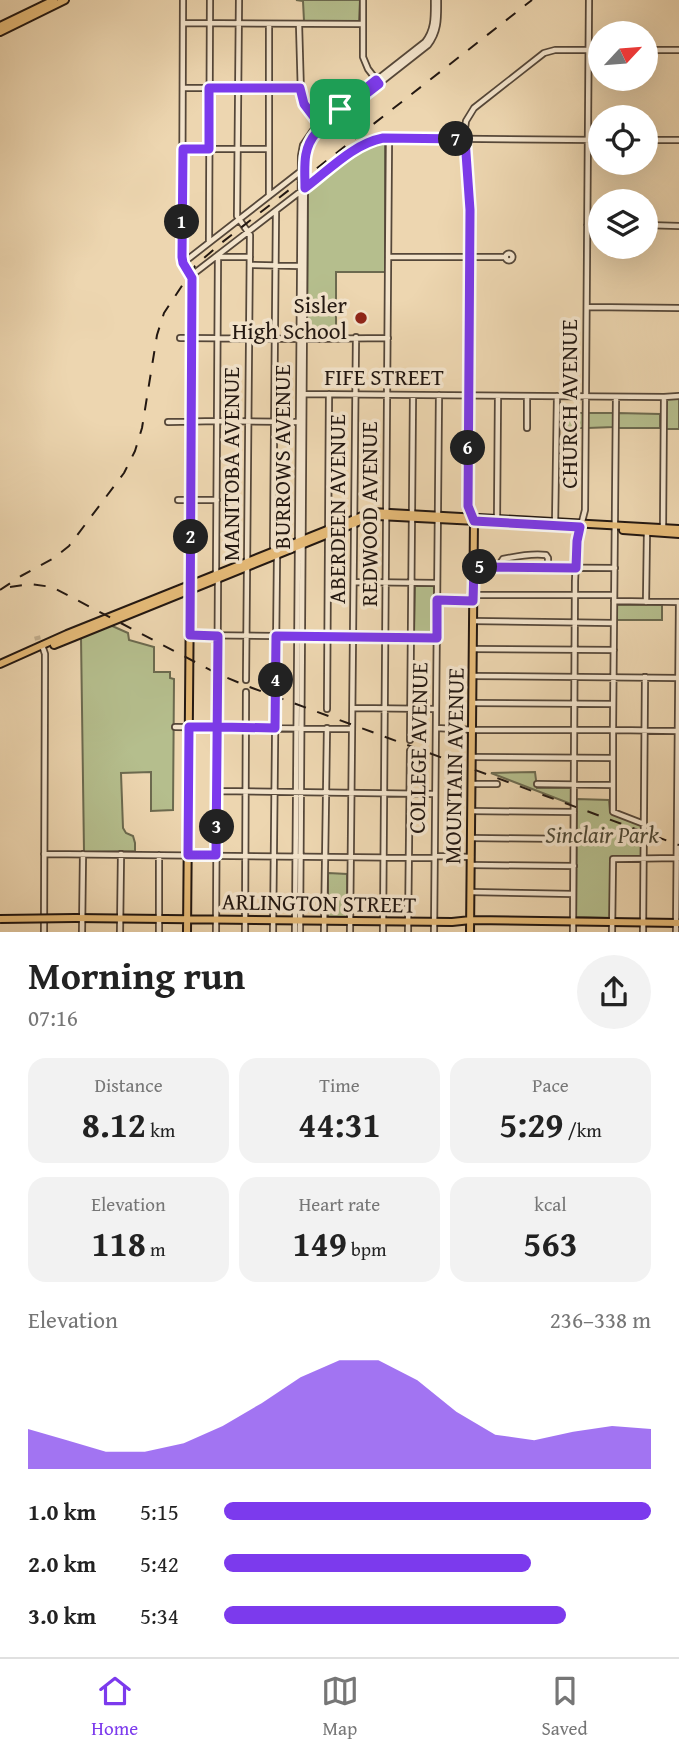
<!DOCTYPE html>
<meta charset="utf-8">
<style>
:root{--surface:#fff;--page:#f2f2f2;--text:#222;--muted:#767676;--line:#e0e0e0;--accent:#7c3aed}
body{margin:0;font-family:"Gentium Book Plus",serif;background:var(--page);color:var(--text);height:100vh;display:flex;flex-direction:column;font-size:26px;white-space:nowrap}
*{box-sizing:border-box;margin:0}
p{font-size:23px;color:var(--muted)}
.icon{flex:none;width:38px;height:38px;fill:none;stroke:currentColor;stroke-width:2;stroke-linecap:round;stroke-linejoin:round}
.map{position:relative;height:932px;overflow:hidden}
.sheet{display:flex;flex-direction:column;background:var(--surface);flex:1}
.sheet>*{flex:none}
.needle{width:46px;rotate:64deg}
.fabs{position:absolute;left:588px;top:21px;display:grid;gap:14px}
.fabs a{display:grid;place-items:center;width:70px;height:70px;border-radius:50%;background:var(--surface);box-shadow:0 7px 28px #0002;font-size:35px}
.pin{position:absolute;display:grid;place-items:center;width:60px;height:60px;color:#fff;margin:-30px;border-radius:14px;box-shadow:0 4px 10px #0006}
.km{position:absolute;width:35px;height:35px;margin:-18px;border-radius:50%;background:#222;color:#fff;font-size:19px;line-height:35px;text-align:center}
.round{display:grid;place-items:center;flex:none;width:74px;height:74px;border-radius:37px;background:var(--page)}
.overview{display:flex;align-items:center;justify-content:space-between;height:119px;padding:0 28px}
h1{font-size:38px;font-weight:600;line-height:52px}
.metrics{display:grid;grid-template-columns:repeat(3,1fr);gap:10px;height:119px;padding:7px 28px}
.metrics div{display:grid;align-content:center;border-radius:18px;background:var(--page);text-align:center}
.metrics b{font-size:35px;font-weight:600}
.metrics small{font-size:19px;font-weight:400}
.metrics p{font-size:19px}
.chart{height:196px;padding:14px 28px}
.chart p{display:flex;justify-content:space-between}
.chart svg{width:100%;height:126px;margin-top:7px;fill:var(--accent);opacity:.7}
ul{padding:0 28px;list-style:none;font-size:23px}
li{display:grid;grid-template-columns:112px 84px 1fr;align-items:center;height:52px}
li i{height:18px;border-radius:9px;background:var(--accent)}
.menu{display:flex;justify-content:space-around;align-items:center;height:98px;border-top:2px solid var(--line);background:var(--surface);font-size:19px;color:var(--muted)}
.menu a{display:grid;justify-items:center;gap:4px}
.menu .selected{color:var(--accent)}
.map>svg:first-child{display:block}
.green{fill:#b5be8d;stroke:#6c6a4f;stroke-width:2}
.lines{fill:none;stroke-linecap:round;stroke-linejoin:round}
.major-tunnel{stroke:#c4b090;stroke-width:6;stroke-dasharray:6 3;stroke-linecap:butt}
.minor-casing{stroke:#554739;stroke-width:8}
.major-casing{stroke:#221711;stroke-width:10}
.minor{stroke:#f3e4cc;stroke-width:4.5}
.major{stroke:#e6bb78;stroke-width:6}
.rail{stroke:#221711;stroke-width:2;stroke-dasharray:12 12;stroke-linecap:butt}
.major-bridge-casing{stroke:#221711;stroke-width:10;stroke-linecap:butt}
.major-bridge{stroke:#e6bb78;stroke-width:6}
.route-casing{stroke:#fff;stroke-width:14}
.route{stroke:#7c3aed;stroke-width:9}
.poi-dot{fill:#8f2418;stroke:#f3e4cc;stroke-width:2.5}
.labels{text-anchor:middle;stroke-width:7;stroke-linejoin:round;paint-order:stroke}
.poi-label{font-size:23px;fill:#221711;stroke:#f3e4cc;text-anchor:end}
.street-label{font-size:23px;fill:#221711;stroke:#f3e4cc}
.park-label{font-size:23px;font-style:italic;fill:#4e4936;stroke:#f3e4cc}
</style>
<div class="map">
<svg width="679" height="933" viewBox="0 0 679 933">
<rect width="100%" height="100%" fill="#edd6b0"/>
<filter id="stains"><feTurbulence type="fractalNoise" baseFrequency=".00286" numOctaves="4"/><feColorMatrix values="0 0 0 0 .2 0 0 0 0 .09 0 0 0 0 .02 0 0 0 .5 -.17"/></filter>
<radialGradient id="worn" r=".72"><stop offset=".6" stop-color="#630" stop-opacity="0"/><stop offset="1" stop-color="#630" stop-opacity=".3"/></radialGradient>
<path class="green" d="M296,0H360L359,21H304L303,1Z
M385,142V272H336V337L307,336L308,191C332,173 355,148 385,142Z
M666,398H679V429H666Z
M559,413H584V428H559Z
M588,413H614V427L588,428Z
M617,413L660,414V428H617Z
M415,586H434V634H414Z
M617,605H662V620H617Z
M110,625L128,633L129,640L154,647V672H170V678L174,679L173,810L151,811V772L121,773L123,828L126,833L133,836L135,843V851L84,852L81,637Z
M535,772L537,788H571V804L491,773Z
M577,799L609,800L610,812L642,824L641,857L612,858L610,918L576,917Z
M328,873L347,874V918L328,917Z"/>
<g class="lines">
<path class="major-tunnel" d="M37,636L38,640"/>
<defs>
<path id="minor" d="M183,0L182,257L183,263L192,278L190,584
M239,0L237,216L250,235L246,680
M363,0V57L368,69L378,82
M183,23L362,24
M299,24L301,94L306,106L320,125
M646,50H679
M183,88H300
M646,140H679
M183,149H269
M269,196V24
M587,225H600
M646,225L679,226
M209,242L210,0
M505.5 257a3.5 3.5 0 1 1 7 0a3.5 3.5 0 1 1-7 0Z
M218,257H250
M388,257H506
M183,263L301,171
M250,265L300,266
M192,275L353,151L366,143L383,138L600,140
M587,307L679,308
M180,338L307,339L388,338
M302,394L664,397L679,396
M217,420L218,255
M218,421L301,422
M168,422L218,421
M527,428V396
M178,500H217
M472,518L467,503L470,210L466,169L465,128L466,121L474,108L544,53L555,50H600
M497,521L498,396
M555,526L557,396
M663,529L664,397
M474,567L615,568
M501,567V562L503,559C517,556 532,553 546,555L548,558V568
M216,574L217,423
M354,582L437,583
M473,595H614
M437,600L473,601
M614,601L679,602
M646,602L647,531
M473,621L614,623
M190,635L437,638
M42,645L45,654V666L44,933
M473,649L614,650
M473,676L678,678
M473,703L613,704
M353,708L436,709
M327,709L329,394
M175,727L352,729
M436,728L475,730H611
M613,728L616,397
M615,730L678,731
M613,732V812L644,824
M410,740L413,395
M472,757L613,758
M472,784H497
M537,784L613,785
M217,791L435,794
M471,811L574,812
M471,838L573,839
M44,854L435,858
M435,856L471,857
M471,865L574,866
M471,892L573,894
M82,933L83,854
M120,933L121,854
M159,933V855
M216,933L218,578
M245,933L246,692
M273,933L277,557L273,547L276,211
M295,933L301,156L303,145L314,129L425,42C435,29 434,16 434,0
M300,933L305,156L307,147L316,133L428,45C439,31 438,17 438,0
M324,933L327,728
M350,933L356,337
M383,933L389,138
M408,933L410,751
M434,933L439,395
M573,933L575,581L577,541L585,510L589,0
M612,933L613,859L678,858
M643,933L645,677
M676,933L679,603"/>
<path id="major" d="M0,26L54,0
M0,32L65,0
M623,530L679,534
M54,645L368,518L378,516L497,522
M0,664L67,634L372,512L679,529
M75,918L452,922L471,920L679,923
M187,933L190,588
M470,933L474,521"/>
</defs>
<use href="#minor" class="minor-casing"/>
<use href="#major" class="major-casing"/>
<use href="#minor" class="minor"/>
<use href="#major" class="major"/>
<path class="rail" d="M10,587L30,584L52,587L218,674L247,686L679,845
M0,590L21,576L54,558L69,546L124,473L135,451L142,428L157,335L164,313L195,266L220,244L532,0"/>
<defs>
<path id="major-bridge" d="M0,919L75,918"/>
</defs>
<use href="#major-bridge" class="major-bridge-casing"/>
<use href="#major-bridge" class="major-bridge"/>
</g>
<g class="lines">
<defs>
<path id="route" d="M340,109L320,125L304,104L300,88H209V149H183L182,257L183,263L192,278L190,635L218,636L216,855H188L189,727C200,727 210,727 220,727L275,728L276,636L437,638V600L473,601L474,567L576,568L577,541L580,527L474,521L468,506L470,210L465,139L383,138C353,144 329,170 305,188C305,168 302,149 316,133L379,84L376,80L340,109"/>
</defs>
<use href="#route" class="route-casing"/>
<use href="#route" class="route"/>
</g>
<circle class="poi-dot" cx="361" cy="318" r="7"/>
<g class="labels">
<g class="poi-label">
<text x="347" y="313">Sisler<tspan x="347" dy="26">High School</tspan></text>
</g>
<g class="street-label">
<text x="384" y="385">FIFE STREET</text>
<text transform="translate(569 404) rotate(-90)" y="8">CHURCH AVENUE</text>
<text transform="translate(282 457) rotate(-90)" y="8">BURROWS AVENUE</text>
<text transform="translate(231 464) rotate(-90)" y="8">MANITOBA AVENUE</text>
<text transform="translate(337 509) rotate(-90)" y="8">ABERDEEN AVENUE</text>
<text transform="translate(369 514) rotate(-90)" y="8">REDWOOD AVENUE</text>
<text transform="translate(418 748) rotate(-89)" y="8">COLLEGE AVENUE</text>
<text transform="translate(454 766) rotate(-89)" y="8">MOUNTAIN AVENUE</text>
<text transform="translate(319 903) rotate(1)" y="8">ARLINGTON STREET</text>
</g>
<g class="park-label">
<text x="602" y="843">Sinclair Park</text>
</g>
</g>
<rect width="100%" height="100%" filter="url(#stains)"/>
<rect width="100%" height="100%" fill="url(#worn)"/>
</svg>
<div class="fabs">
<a><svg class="needle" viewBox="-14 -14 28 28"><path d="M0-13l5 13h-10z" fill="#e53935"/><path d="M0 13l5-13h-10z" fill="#767676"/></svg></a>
<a><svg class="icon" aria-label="locate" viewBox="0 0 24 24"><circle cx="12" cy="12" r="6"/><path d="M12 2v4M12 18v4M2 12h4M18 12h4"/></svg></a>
<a><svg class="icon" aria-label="layers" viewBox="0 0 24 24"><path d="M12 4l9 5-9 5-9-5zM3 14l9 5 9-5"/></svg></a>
</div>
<div class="pin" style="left:340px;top:109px;background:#1e9e55"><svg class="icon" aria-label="arrive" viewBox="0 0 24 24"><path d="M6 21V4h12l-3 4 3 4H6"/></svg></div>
<b class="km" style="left:182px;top:222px">1</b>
<b class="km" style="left:191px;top:537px">2</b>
<b class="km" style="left:217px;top:827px">3</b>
<b class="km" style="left:276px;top:680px">4</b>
<b class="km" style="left:480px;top:567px">5</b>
<b class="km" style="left:468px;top:448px">6</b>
<b class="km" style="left:456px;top:139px">7</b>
</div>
<section class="sheet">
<div class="overview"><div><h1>Morning run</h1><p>07:16</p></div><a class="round"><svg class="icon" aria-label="share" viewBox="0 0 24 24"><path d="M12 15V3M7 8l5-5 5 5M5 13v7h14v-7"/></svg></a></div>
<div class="metrics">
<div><p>Distance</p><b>8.12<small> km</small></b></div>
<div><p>Time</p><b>44:31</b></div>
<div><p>Pace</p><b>5:29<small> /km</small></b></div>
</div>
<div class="metrics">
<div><p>Elevation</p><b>118<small> m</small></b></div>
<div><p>Heart rate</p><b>149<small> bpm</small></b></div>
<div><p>kcal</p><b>563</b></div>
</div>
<div class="chart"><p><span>Elevation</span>236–338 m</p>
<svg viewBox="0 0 160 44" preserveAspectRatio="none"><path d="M0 44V30L10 34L20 38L30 38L40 35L50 29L60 21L70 12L80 6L90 6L100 13L110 24L120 32L130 34L140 31L150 29L160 30V44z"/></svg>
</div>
<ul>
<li><b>1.0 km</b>5:15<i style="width:100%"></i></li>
<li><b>2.0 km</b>5:42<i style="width:72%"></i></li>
<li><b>3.0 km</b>5:34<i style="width:80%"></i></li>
</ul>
</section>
<nav class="menu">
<a class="selected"><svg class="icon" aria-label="home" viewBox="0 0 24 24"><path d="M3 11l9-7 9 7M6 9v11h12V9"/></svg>Home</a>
<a><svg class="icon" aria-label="map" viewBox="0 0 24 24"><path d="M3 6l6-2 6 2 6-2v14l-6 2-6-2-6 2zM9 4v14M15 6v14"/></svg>Map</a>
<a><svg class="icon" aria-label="saved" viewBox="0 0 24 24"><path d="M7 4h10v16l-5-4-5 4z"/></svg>Saved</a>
</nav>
